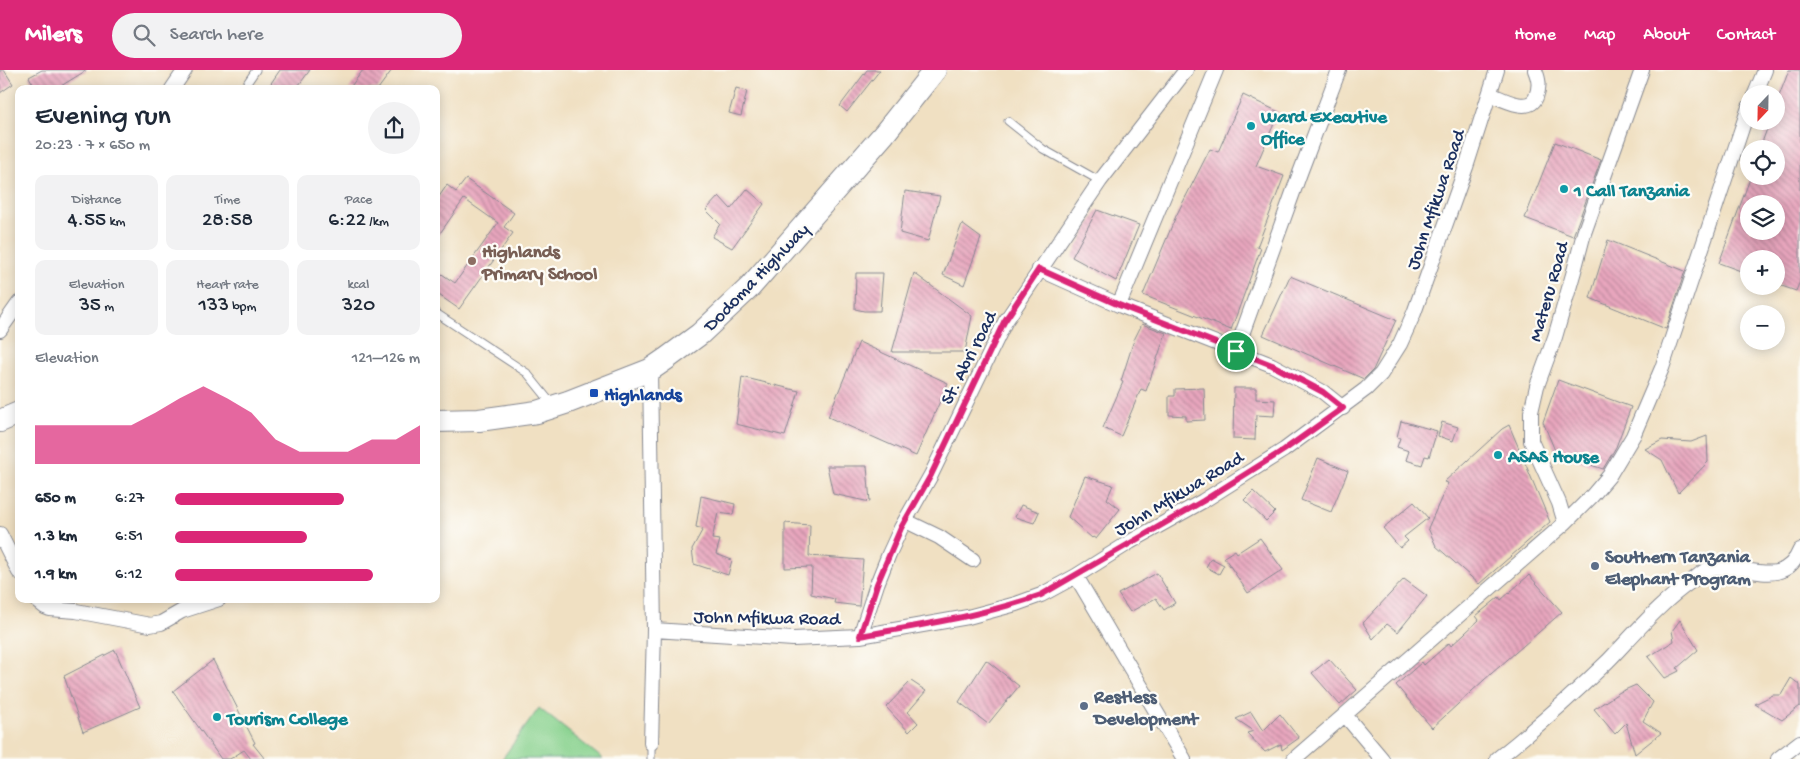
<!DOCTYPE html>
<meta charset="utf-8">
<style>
:root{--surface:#fff;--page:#f2f2f3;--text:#1f2937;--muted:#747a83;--accent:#db2777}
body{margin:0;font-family:"Gochi Hand",sans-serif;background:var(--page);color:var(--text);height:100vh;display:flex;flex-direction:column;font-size:19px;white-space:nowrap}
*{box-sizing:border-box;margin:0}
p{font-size:16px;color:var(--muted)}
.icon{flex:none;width:28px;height:28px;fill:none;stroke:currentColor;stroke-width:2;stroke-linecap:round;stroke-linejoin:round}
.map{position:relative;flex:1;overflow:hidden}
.side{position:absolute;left:15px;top:15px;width:425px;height:518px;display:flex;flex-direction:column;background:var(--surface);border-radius:10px;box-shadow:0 2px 12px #0003}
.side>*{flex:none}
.needle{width:32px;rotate:202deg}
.tools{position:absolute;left:1740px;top:15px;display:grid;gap:10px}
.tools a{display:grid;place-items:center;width:45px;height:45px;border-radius:50%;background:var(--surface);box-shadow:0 2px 12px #0003;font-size:25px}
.pin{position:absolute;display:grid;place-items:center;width:42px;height:42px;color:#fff;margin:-21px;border:2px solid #fff;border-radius:50%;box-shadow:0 1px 5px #0007}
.round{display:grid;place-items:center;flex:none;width:52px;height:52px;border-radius:26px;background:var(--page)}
.headline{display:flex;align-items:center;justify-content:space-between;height:85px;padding:0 20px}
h1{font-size:28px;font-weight:600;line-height:38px}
.figures{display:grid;grid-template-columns:repeat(3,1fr);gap:8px;height:85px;padding:5px 20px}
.figures div{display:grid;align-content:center;border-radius:10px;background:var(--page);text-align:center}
.figures b{font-size:21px;font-weight:600}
.figures small{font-size:14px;font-weight:400}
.figures p{font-size:14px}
.chart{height:140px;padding:10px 20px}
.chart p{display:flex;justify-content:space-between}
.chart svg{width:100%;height:90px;margin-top:5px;fill:var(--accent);opacity:.7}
ul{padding:0 20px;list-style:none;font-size:16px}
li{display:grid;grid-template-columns:80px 60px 1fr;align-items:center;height:38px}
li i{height:12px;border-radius:6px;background:var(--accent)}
header{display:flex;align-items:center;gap:30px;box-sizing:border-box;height:70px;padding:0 25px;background:var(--accent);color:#fff}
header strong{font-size:24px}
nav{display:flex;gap:28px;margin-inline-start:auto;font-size:18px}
.search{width:350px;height:45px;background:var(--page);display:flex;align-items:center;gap:12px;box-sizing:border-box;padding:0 18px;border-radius:28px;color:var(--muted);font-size:19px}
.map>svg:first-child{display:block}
.green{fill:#87d18d;stroke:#518076}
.building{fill:url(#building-back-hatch);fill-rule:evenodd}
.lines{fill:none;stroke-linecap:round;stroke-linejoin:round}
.service-casing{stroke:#868890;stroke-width:9}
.minor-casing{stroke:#868890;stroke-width:16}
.trunk-casing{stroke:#868890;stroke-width:24}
.service{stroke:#fff;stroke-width:7}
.minor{stroke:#fff;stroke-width:14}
.trunk{stroke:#fff;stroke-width:22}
.route-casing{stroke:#fff;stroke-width:10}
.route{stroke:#db2777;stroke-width:6}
.culture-dot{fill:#0f9aa8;stroke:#fdfcf7;stroke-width:2}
.education-dot{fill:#8d6e63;stroke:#fdfcf7;stroke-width:2}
.transit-dot{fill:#1a4fb4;stroke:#fdfcf7;stroke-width:2}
.service-dot{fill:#5c6f8a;stroke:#fdfcf7;stroke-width:2}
.labels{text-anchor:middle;stroke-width:4.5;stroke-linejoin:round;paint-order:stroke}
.culture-label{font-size:19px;font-weight:bold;fill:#0d838f;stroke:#fdfcf7;text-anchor:start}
.street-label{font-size:19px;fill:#1b2f5e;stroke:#fdfcf7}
.education-label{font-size:19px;font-weight:bold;fill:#785e54;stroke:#fdfcf7;text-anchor:start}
.transit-label{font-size:19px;font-weight:bold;fill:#164399;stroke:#fdfcf7;text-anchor:start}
.service-label{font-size:19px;font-weight:bold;fill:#4e5e75;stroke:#fdfcf7;text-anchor:start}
</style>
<header>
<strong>Milers</strong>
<div class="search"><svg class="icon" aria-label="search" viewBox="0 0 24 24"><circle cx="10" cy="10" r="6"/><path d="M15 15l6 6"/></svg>Search here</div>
<nav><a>Home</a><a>Map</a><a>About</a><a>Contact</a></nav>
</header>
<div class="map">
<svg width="1800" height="689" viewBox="0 0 1800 689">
<defs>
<pattern id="building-back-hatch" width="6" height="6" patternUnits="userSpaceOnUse" patternTransform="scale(1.25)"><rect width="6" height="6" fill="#e8a6bd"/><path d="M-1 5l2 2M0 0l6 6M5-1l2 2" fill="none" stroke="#bb889d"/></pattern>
</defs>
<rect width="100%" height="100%" fill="#fdfcf7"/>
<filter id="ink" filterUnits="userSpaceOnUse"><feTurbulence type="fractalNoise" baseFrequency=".02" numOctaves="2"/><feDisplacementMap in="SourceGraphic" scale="10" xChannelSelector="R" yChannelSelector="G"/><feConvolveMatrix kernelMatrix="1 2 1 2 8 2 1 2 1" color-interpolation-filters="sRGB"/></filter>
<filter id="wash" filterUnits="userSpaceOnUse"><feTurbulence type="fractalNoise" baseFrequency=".0096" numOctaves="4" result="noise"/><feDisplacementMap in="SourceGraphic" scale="20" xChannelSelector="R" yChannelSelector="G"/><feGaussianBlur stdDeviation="1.12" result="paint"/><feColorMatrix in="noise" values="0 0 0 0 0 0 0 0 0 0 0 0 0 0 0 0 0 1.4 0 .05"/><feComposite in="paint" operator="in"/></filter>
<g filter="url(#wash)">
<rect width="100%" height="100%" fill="#f0e0c2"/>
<path class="green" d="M539,638L603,689H502Z"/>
<g id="blocks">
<path class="building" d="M0,0H4L13,14L0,23Z
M42,0H87L56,19H36L29,7Z
M280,0H310L296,19H267Z
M363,0H392L378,19H349Z
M867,0H880L847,42L840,36Z
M1789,0H1800V211L1796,221L1776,214V189H1749V204L1719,193L1751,106H1776V79H1768L1761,75L1770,51H1776V34ZM1749,134H1776V161H1749Z
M736,18L747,21L741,46L729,43Z
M1243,25L1279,42L1256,96L1284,106L1257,177L1261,178L1231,260L1143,225L1176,146L1210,79L1218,82Z
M1555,72L1601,90L1573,166L1525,148Z
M466,109L514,143L504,157L513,163L459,239L436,223V200L455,213L498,153L464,129L436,169V131L447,115L456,122Z
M747,119L764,134L732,178L712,167L720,154L706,140L719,126L731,139Z
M905,121L940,126L928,171L900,163Z
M1097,140L1139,155L1116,211L1072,187Z
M962,154L981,168L964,215L943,205Z
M1608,170L1685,201L1666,259L1590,228Z
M856,203H883L880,241H864L855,239Z
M914,203L972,246L965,282H892Z
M1290,206L1396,250L1373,300L1364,309L1263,265Z
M1142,254L1166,263L1146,321L1141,319L1121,366L1103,358L1123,312L1121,311L1134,270Z
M859,272L948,313L916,386L828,347Z
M742,307L799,321L785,366L736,354Z
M1558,310L1631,337L1616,377L1603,399L1556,383L1543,352Z
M1204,318L1205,350L1186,351V346L1169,345V326H1175V319Z
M1234,318H1256V329L1275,330L1274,346L1256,345L1255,370L1233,369Z
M1401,351L1437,361L1429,387L1425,386L1422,395L1406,390L1409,381L1397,377L1400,368L1397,367Z
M1442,352L1458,357L1453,371L1438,366Z
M1509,355L1550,452L1479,514L1436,476L1428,458L1448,413L1444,412L1502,359Z
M1707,366L1708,392L1678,423L1662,390L1645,379L1662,370L1691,372Z
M1318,388L1348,401L1331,442L1301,430Z
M827,396H867L870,432L833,424Z
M1085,406L1113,415L1107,429L1120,439L1096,469L1093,467L1092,468L1068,447Z
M1253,421L1275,442L1266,451L1244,430Z
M701,426L735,434L733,445L718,443L712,469L720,470L716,484L732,490L728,505L694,494L692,479L703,459L696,457Z
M1414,432L1428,448L1404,467L1408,471L1400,478L1383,458Z
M1021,435L1039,442L1034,453L1015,447Z
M785,453L810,455L809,486L863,490L859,536L834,533L835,529L811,524L812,497L785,498Z
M1260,468L1283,500L1248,523L1224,487L1235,480L1237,483Z
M1211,488L1224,495L1219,504L1206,497Z
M1157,503L1175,533L1164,540L1156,528L1130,542L1118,524Z
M1529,505L1562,542L1484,610L1432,658L1396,615L1422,592L1424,595L1449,573L1451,576L1479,550L1476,546L1499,527L1501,530Z
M1404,509L1427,526L1398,562L1387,554L1373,569L1363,553Z
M1680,550L1698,580L1677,598L1679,601L1665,608L1648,587L1674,571L1672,561Z
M115,580L140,637L83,662L64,606Z
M1329,589L1357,620L1340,635L1312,603Z
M213,590L255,673L253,674L265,689H251L244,680L230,689H221L173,621Z
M986,590L1019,616L988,654L959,632Z
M1791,608L1800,615V636L1782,650L1755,634L1773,625H1781Z
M911,611L926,621L908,642L918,653L909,662L886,637Z
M1636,615L1653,632L1643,651L1661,663L1635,684L1626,653L1615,664L1594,639L1620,622Z
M1251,642L1263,661L1280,644L1299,668L1282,680L1281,674L1265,682L1247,663L1254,661L1236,649Z"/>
</g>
</g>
<g filter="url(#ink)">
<use href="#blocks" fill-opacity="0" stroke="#868890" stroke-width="1"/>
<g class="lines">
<defs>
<path id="service" d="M243,19L256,0
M1008,51L1043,79L1100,111
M436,243L527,303L552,334
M651,673V689"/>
<path id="minor" d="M172,19L185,0
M1490,24C1502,29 1529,44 1536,27C1540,16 1539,10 1535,0
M1755,24L1765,0
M1039,199L1119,235L1272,295L1323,322L1343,338
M1119,235L1216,0
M0,260L19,233
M1236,281L1300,103L1339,0
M650,300L654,560L651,673
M906,451L939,467L973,490
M1565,453L1559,433L1531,371V342L1537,316L1555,267L1574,201L1584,163L1642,0
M0,464L19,502
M1076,506L1184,689
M35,529L45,537L50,539L76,541L150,555L161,553L182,541L219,529
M654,560L793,569L860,566L968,547L1016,534L1041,525L1076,506L1130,472L1203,431L1284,380L1366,319L1381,304L1400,274L1414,243L1466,97L1497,0
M860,566L877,514L889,484L901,458L931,405L1005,252L1100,111L1186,0
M1345,645L1382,689
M1294,689L1565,453L1592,426L1609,406L1633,366L1662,298L1749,37
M1497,689C1536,658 1572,626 1608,591C1635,563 1661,532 1693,510C1698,506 1703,501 1709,499C1741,490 1783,523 1800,480
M1778,689L1800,672"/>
<path id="trunk" d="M0,351L19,343
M436,351L479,350L537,342L568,332L650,300L666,289L700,264L750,217L884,64L935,0"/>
</defs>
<use href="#service" class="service-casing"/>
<use href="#minor" class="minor-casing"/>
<use href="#trunk" class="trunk-casing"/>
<use href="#service" class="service"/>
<use href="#minor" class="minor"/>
<use href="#trunk" class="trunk"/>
</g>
</g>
<g class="lines" filter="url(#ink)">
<defs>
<path id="route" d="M1039,199L1119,235L1272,295L1323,322L1343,338L1284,380L1203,431L1041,525C982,546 921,555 860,566L877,514L901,458L931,405L1004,252Z"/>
</defs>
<use href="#route" class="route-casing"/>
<use href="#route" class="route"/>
</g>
<g class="culture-dot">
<circle cx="1251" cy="56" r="5"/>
<circle cx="1564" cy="119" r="5"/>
<circle cx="1498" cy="385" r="5"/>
<circle cx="217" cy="647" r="5"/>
</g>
<circle class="education-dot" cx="472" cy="191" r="5"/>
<rect class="transit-dot" x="589" y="318" width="10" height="10" rx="2.5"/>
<g class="service-dot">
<circle cx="1595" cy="496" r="5"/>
<circle cx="1084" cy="636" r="5"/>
</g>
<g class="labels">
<g class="culture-label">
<text x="1261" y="52">Ward Executive<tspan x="1261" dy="22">Office</tspan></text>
<text x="1574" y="126">1 Call Tanzania</text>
<text x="1508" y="392">ASAS House</text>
<text x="227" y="654">Tourism College</text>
</g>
<g class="street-label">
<text transform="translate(1434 129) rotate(-71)" y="7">John Mfikwa Road</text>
<text transform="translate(755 206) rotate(-46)" y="7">Dodoma Highway</text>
<text transform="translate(1547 221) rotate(-74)" y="7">Materu Road</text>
<text transform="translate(967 287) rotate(-63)" y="7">St. Abri road</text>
<text transform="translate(1178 422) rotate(-31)" y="7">John Mfikwa Road</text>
<text transform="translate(767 546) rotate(1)" y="7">John Mfikwa Road</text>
</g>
<g class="education-label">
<text x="482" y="187">Highlands<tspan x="482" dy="22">Primary School</tspan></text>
</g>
<g class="transit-label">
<text x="604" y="330">Highlands</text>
</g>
<g class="service-label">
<text x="1605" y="492">Southern Tanzania<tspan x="1605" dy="22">Elephant Program</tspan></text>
<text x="1094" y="632">Restless<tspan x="1094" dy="22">Development</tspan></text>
</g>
</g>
</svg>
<div class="tools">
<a><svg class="needle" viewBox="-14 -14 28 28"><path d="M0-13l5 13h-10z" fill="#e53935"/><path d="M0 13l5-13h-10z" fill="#747a83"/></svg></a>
<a><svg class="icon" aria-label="locate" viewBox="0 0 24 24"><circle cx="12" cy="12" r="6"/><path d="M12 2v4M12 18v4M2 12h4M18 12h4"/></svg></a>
<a><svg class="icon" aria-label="layers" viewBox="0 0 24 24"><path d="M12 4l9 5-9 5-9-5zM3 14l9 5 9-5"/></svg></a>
<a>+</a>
<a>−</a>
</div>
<div class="pin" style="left:1236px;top:281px;background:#1e9e55"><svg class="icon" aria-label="arrive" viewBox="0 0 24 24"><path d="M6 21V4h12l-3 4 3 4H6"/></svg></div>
<section class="side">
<div class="headline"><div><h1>Evening run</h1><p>20:23 · 7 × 650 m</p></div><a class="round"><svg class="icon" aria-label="share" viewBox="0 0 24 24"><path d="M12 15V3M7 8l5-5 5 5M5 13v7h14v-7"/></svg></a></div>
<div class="figures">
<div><p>Distance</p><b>4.55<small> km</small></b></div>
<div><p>Time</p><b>28:58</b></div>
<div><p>Pace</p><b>6:22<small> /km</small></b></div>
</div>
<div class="figures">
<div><p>Elevation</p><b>35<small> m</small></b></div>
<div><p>Heart rate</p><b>133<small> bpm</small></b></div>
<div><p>kcal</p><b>320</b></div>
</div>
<div class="chart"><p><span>Elevation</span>121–126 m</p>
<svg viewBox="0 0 160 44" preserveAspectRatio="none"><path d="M0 44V25L10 25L20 25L30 25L40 25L50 19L60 12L70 6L80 12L90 19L100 32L110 38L120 38L130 38L140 32L150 32L160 25V44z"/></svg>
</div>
<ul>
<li><b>650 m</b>6:27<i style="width:69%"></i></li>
<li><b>1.3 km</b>6:51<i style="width:54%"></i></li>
<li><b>1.9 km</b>6:12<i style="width:81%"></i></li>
</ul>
</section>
</div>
